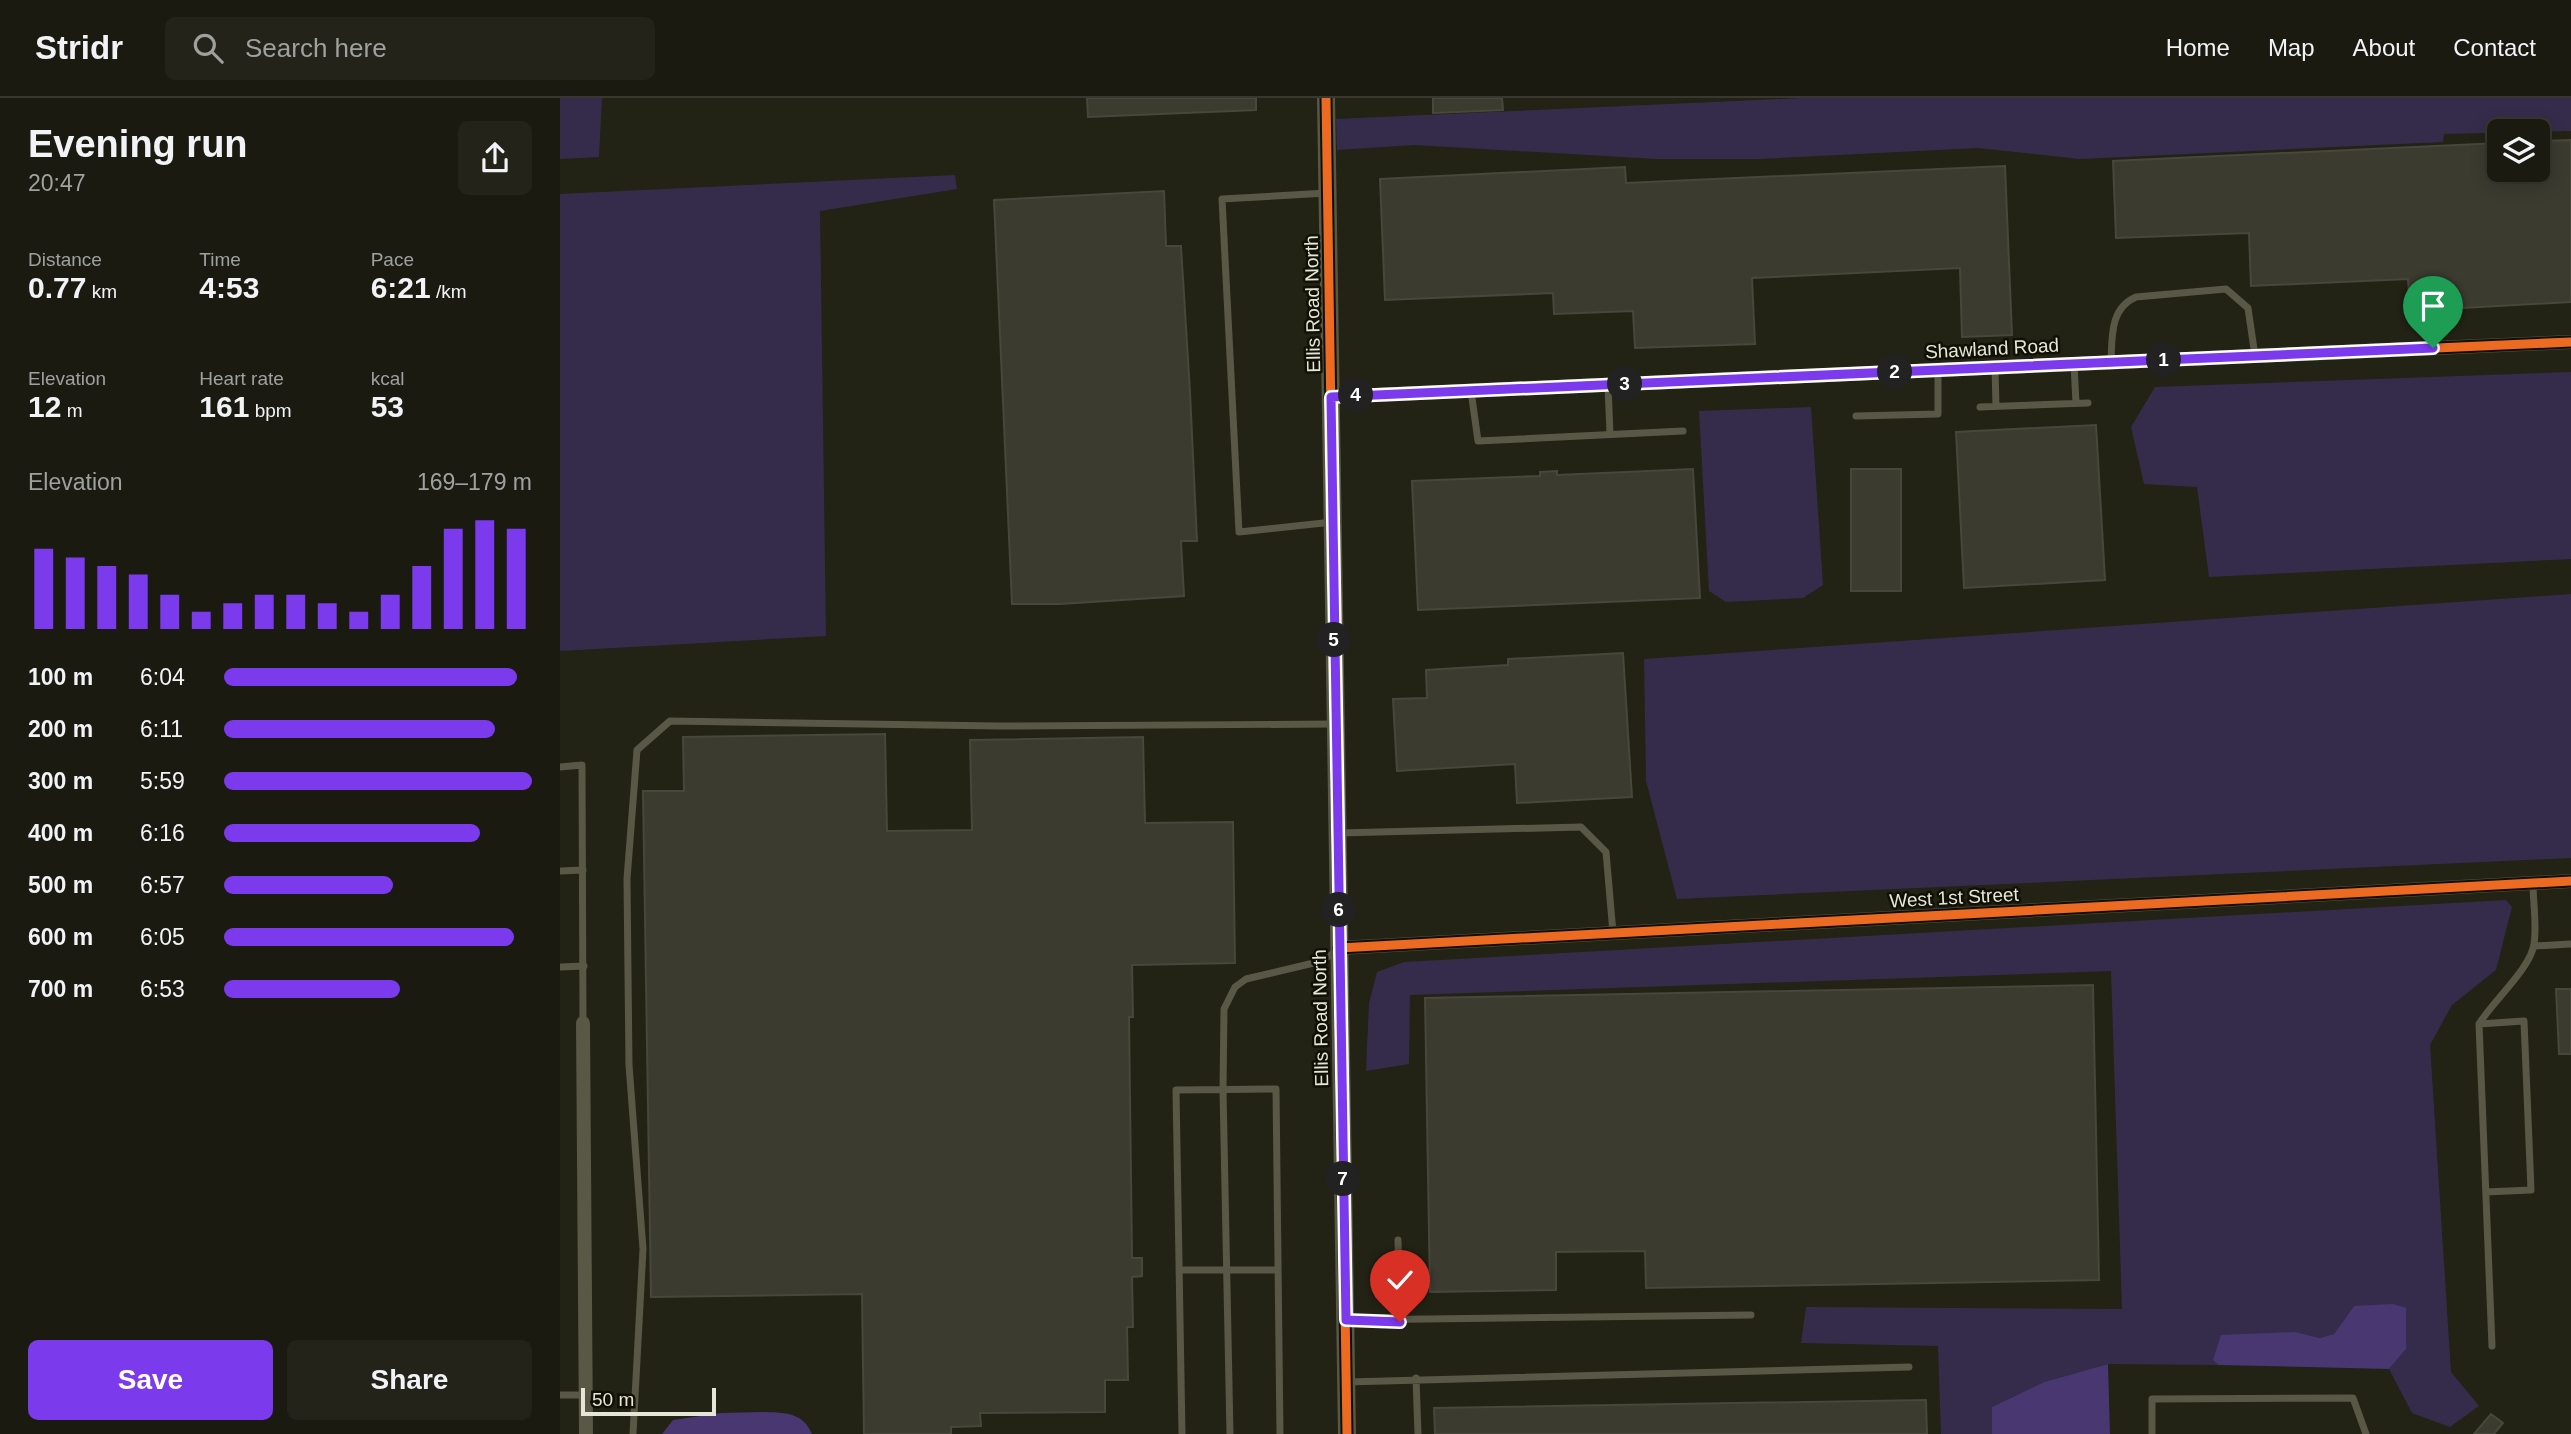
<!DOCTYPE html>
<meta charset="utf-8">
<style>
:root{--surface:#1a1a10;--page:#232319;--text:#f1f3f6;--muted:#9fa19f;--line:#383830;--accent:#7c3aed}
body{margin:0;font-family:Arial,sans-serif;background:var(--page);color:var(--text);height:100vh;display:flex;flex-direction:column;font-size:26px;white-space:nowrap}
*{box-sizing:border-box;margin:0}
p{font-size:23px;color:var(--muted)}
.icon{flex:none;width:38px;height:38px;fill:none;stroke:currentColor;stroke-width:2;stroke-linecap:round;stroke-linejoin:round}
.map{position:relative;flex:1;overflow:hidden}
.sheet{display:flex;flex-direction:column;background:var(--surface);width:560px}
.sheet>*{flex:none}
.buttons{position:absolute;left:1927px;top:21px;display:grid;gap:14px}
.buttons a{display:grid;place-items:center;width:63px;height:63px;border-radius:10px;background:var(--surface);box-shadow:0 4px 18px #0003,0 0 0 2px var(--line);font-size:35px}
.scale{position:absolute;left:21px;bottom:18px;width:135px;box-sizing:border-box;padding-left:7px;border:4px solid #e6e6d7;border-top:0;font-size:19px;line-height:24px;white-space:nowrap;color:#e6e6d7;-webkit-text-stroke:5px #101006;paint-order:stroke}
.pin{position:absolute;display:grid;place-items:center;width:60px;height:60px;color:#fff;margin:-72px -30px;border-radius:50% 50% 50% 0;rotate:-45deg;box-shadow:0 0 7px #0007}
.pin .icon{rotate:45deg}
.km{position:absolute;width:35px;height:35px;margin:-18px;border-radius:50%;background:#222;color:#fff;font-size:19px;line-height:35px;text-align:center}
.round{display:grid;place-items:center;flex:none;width:74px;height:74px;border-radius:10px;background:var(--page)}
.headline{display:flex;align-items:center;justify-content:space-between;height:119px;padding:0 28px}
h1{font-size:38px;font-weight:600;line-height:52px}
.figures{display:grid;grid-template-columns:repeat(3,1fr);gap:10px;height:119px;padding:7px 28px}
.figures div{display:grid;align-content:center}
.figures b{font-size:30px;font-weight:600}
.figures small{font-size:19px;font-weight:400}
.figures p{font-size:19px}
.chart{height:196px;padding:14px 28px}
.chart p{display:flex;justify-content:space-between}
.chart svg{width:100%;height:126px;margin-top:7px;stroke:var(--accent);stroke-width:6}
.primary-button{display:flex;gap:14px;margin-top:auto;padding:14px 28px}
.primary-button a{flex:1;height:80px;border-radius:10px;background:var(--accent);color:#fff;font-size:28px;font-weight:600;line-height:80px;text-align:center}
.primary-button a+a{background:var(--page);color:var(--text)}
ul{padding:0 28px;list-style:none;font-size:23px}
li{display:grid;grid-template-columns:112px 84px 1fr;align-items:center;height:52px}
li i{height:18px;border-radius:9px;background:var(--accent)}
header{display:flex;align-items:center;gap:42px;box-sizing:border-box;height:98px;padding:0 35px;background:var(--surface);border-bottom:2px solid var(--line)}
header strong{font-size:33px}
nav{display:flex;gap:38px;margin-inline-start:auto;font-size:24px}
.search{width:490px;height:63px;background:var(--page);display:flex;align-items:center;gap:18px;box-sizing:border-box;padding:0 24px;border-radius:10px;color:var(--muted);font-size:26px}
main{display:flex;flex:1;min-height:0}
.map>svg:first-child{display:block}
.green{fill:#352c4b}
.water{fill:#493772}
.building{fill:#3b3b30;stroke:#47473c;stroke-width:2}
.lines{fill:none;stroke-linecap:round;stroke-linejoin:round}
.service{stroke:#595846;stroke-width:7}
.minor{stroke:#595846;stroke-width:14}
.tertiary{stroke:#595846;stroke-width:18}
.cycleway-casing{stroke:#101006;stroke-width:13}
.cycleway{stroke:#ed6a23;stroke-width:9}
.route-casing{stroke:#fff;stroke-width:14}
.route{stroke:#7c3aed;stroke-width:9}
.labels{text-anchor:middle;stroke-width:5;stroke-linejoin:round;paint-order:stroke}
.street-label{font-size:19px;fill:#e6e6d7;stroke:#101006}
</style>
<header>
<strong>Stridr</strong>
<div class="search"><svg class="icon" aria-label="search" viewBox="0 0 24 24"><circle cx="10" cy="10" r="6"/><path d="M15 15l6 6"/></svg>Search here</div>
<nav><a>Home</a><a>Map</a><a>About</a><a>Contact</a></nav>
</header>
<main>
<section class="sheet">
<div class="headline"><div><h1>Evening run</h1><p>20:47</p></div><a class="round"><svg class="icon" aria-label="share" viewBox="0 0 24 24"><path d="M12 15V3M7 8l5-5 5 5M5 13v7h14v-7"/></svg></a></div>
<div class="figures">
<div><p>Distance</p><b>0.77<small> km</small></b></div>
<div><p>Time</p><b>4:53</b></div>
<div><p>Pace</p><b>6:21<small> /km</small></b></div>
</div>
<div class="figures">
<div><p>Elevation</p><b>12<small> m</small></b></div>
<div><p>Heart rate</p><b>161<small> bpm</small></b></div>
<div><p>kcal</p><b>53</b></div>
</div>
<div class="chart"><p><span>Elevation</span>169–179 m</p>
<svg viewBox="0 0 160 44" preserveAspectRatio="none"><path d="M5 44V16M15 44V19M25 44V22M35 44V25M45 44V32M55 44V38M65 44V35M75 44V32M85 44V32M95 44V35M105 44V38M115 44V32M125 44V22M135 44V9M145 44V6M155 44V9"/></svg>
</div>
<ul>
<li><b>100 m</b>6:04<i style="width:95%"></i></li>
<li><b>200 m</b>6:11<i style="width:88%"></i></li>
<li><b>300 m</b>5:59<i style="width:100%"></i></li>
<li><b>400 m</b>6:16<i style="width:83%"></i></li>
<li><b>500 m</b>6:57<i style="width:55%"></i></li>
<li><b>600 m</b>6:05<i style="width:94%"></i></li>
<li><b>700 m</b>6:53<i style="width:57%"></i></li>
</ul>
<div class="primary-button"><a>Save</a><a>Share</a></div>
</section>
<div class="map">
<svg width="2011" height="1336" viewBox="0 0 2011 1336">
<rect width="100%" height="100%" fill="#222215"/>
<path class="green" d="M0,0H42L39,59L0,61Z
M1244,0H2011V33L1884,36L1883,44L1520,61L1418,50L1198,61H1096L854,47L777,52L776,21Z
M395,77L397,91L260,113L266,538L0,553V96Z
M2011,274V461L1649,479L1637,389L1584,386L1571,329L1595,289Z
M1251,309L1263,487L1243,500L1166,504L1149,493L1139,313Z
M2011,496V760L1117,801L1086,683L1084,561Z
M1946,802L1952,809L1936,872L1892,907L1870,947L1891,1274L1919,1308L1890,1329L1852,1315L1829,1271L1846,1251L1794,1208L1774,1236L1760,1240L1736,1234L1653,1261L1659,1267L1548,1266L1484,1284L1432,1309V1336H1381L1378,1248L1241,1245L1246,1209L1562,1211L1551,873L850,897L849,966L806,973L809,905L817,874L844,864Z"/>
<path class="water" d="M1833,1206L1846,1210V1251L1829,1271L1659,1267L1653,1262L1661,1237L1736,1234L1760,1240L1774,1236L1794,1208Z
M1548,1266L1550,1336H1432V1309L1484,1284Z
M206,1314C227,1315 243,1315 252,1336H102L113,1322L161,1315Z"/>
<path class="building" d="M527,0H696V12L528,19Z
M873,0H942L943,12L873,15Z
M2011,42V204L1850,213L1848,181L1691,188L1689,135L1556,140L1553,63L1939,45V72H1978V43Z
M1445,68L1452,237L1402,239L1400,170L1192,180L1195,246L1075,250L1073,213L994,216L993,195L825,202L820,81L1065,69L1066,85Z
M604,93L606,148H621L630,294L637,443H621L624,498L500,506H452L434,102Z
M1536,327L1545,482L1404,490L1396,334Z
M1133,371L1140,500L858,512L852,383L980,378V374L997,373V377Z
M1291,371H1341V493H1291Z
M1063,555L1072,699L957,705L955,666L837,673L833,601L867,600L866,572L948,567V561Z
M325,636L327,733L412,732L410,642L583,639L585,725L673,724L675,865L572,867L573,919H569L572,1160H582V1178L572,1179L573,1229H567L568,1282H545V1314L420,1315L421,1328L391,1329V1336H304L302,1196L91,1199L83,693H124L123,639Z
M1533,887L1539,1182L1086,1190L1085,1153L996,1154V1192L870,1194L865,900Z
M1996,891H2011V956H1999Z
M1366,1302L1367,1336H875L874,1310Z
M1931,1316L1943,1325L1934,1336H1914Z"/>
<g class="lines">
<path class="service" d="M767,95L662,101L679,434L773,424
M1551,264C1552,239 1550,210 1576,199L1666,191L1688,210L1695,258
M1514,266L1516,305
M1435,270L1436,308
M1048,287L1050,336
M911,293L918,343L1123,333
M1420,309L1528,305
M1296,318L1378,316V272
M0,669L22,667L23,925
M779,735L1021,729L1046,754L1053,835
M0,773L23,772
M1974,848L2011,846
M0,869L24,868
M1919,926L1964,923L1971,1092L1926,1094
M838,1142L840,1224
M619,1172H718
M786,1222L1191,1217
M1932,1248L1919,926C1932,904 1971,870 1974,846C1977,827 1973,805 1973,785
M856,1280L858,1336
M787,1284L1349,1269
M0,1297H25
M73,1336L83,1151L69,967L67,781L77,652L110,623L439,628L775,626
M622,1336L616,992L716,991L720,1336
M670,1336L663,992L664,911L675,889L686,881L762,863L776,853
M1592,1336V1301L1793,1300L1806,1336"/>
<path class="minor" d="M770,299L2011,244
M779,850L2011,783
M23,925L26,1336"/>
<path class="tertiary" d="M766,0L787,1336"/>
<defs>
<path id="cycleway" d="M766,0L787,1336
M770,299L2011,244
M779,850L2011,783"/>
</defs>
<use href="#cycleway" class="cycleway-casing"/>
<use href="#cycleway" class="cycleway"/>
</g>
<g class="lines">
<defs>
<path id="route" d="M840,1224L786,1222L771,299L1873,250"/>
</defs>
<use href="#route" class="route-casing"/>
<use href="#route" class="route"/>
</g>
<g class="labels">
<g class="street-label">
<text transform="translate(752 206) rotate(-91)" y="7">Ellis Road North</text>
<text transform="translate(1432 250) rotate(-3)" y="7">Shawland Road</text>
<text transform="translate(1394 799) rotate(-3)" y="7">West 1st Street</text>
<text transform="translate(760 920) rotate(-91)" y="7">Ellis Road North</text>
</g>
</g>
</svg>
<div class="buttons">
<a><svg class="icon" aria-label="layers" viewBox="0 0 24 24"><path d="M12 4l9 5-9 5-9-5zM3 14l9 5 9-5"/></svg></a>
</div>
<div class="scale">50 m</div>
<div class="pin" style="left:1873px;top:250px;background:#1e9e55"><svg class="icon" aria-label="arrive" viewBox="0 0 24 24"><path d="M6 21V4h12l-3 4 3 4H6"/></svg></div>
<div class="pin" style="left:840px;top:1224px;background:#d93025"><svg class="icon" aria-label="check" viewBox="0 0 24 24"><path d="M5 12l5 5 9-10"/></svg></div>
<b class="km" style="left:1604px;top:262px">1</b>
<b class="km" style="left:1335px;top:274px">2</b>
<b class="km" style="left:1065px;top:286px">3</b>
<b class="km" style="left:796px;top:297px">4</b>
<b class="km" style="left:774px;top:542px">5</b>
<b class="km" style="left:779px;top:812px">6</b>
<b class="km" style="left:783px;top:1081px">7</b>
</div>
</main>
